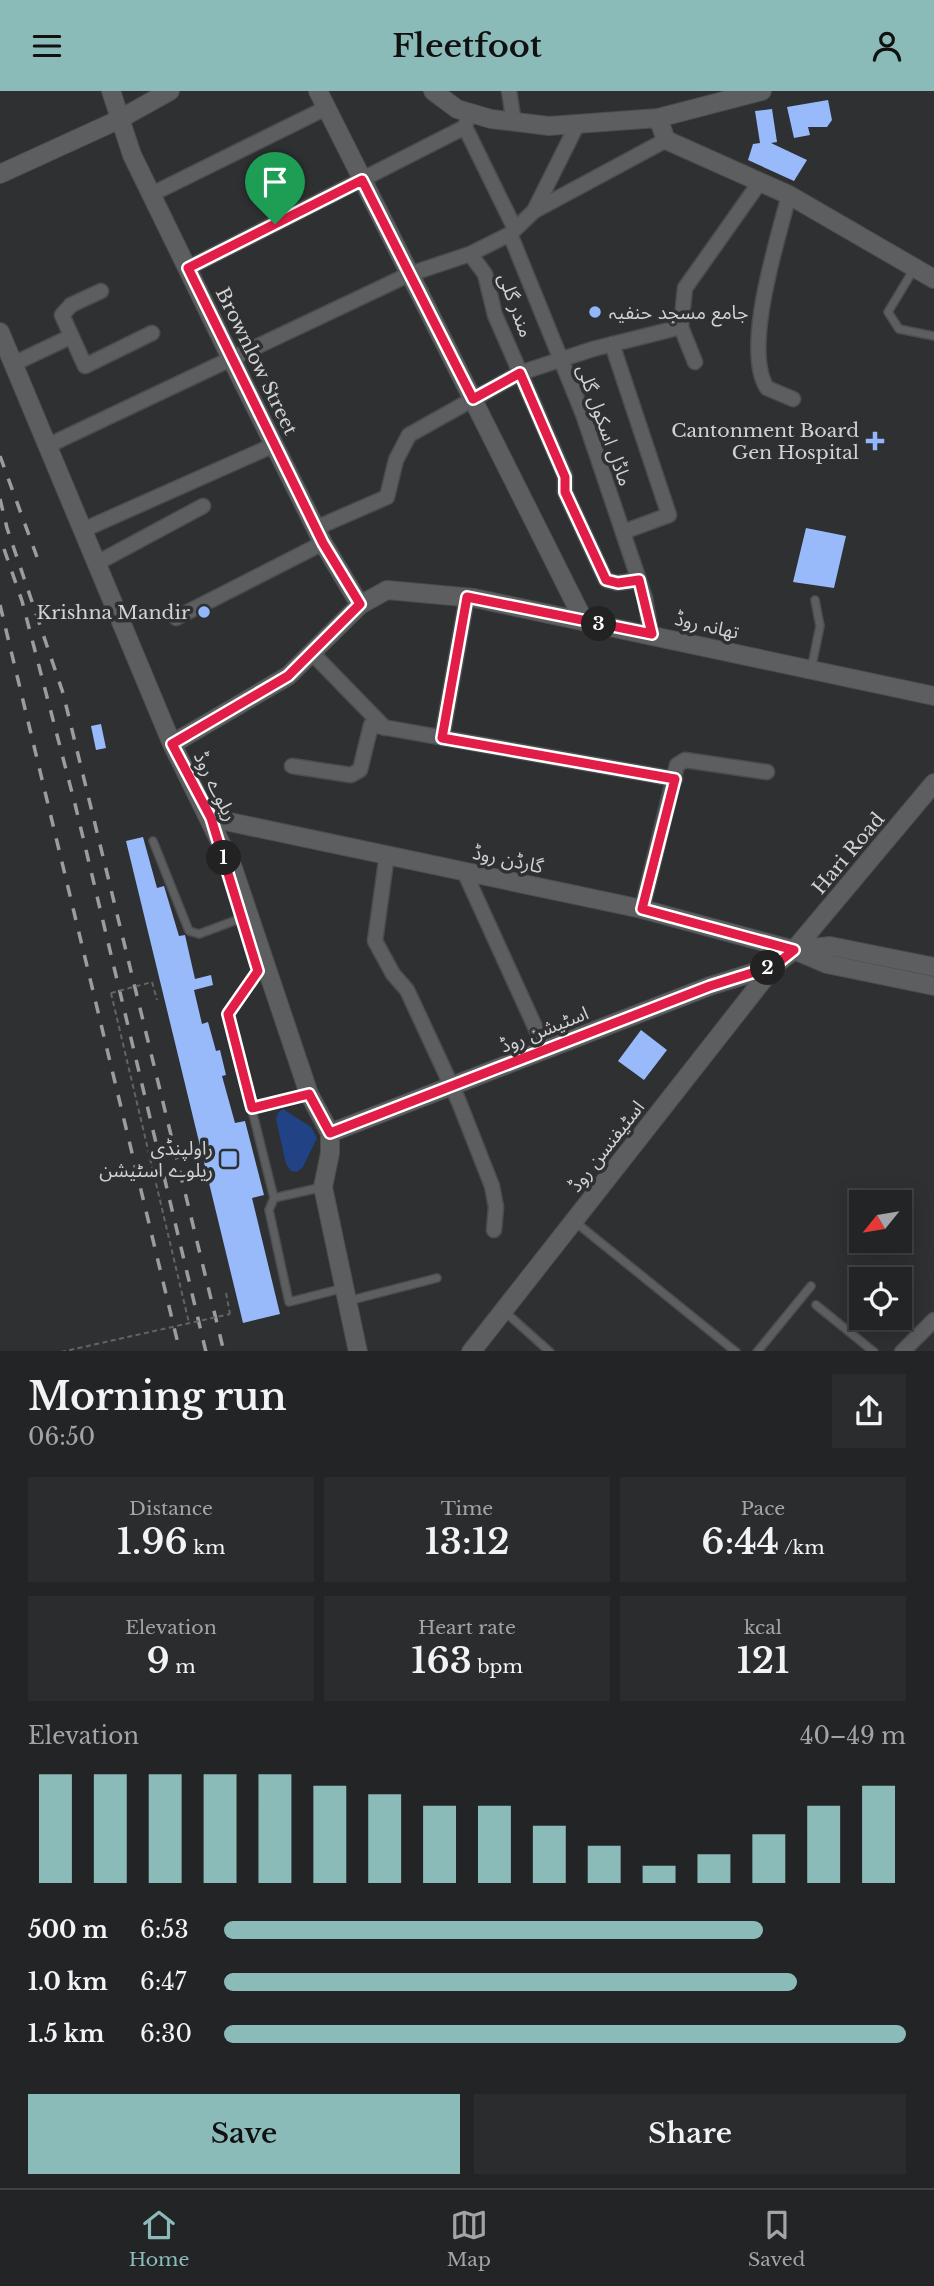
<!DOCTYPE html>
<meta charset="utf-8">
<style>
:root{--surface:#222426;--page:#2a2c2e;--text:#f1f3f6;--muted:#a2a4a7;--line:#3f4143;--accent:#8bbbb9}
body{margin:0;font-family:"Libre Baskerville","Noto Sans Arabic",serif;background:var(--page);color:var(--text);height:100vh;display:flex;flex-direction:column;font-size:26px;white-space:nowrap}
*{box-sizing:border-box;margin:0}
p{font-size:23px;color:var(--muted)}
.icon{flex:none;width:38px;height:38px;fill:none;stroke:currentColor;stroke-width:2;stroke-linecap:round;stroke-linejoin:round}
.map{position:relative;height:1260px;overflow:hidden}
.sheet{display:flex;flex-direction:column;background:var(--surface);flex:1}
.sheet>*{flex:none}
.needle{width:46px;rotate:240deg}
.tools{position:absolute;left:849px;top:1099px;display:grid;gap:14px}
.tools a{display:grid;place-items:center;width:63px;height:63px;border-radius:0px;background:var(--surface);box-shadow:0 4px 18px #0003,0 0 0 2px var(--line);font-size:35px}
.pin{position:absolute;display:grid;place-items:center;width:60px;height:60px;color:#fff;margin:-72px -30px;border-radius:50% 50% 50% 0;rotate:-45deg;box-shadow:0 0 7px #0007}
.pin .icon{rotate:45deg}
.km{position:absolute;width:35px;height:35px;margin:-18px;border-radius:50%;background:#222;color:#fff;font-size:19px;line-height:35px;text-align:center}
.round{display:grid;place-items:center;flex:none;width:74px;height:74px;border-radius:0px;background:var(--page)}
.overview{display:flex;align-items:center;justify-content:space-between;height:119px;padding:0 28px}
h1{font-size:38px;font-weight:600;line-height:52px}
.stats{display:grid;grid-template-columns:repeat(3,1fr);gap:10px;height:119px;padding:7px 28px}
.stats div{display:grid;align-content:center;border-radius:0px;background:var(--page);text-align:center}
.stats b{font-size:35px;font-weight:600}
.stats small{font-size:19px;font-weight:400}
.stats p{font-size:19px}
.chart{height:196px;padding:14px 28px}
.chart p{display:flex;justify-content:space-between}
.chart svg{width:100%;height:126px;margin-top:7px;stroke:var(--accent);stroke-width:6}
.action{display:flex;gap:14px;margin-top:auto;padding:14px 28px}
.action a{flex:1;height:80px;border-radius:0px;background:var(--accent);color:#111;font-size:28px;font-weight:600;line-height:80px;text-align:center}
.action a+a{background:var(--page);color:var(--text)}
ul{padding:0 28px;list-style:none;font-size:23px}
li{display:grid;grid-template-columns:112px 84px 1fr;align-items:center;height:52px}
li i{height:18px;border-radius:9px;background:var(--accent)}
header{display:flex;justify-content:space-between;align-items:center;height:91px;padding:0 28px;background:var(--accent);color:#111;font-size:32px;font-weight:600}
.tabs{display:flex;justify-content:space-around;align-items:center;height:98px;border-top:2px solid var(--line);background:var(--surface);font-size:19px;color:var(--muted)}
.tabs a{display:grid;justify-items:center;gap:4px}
.tabs .current{color:var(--accent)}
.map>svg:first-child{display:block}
.green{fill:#214285}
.building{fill:#98bafb}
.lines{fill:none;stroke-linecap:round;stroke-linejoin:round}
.service-casing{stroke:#4b4c4e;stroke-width:10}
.minor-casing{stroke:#4b4c4e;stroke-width:17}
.tertiary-casing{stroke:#4b4c4e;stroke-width:20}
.path{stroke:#626466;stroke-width:2;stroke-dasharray:5 3.5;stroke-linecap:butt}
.service{stroke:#5c5e60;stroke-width:7}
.minor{stroke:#5c5e60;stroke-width:14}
.tertiary{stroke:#5c5e60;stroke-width:18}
.rail{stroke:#9c9c9e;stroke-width:3.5;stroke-dasharray:12 12;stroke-linecap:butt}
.path-bridge{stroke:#626466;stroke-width:2;stroke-dasharray:5 3.5;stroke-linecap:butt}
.route-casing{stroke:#fff;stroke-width:14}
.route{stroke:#e11d48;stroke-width:9}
.poi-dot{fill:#92b7fd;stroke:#2e3032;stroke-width:2.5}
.labels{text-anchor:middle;stroke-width:7;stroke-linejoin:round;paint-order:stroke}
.street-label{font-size:19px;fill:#d2d2d4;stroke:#2e3032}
.poi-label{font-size:19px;fill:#d2d2d4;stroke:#2e3032;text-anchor:end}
</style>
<header><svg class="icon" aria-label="menu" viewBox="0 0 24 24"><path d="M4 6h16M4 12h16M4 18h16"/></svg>Fleetfoot<svg class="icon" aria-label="person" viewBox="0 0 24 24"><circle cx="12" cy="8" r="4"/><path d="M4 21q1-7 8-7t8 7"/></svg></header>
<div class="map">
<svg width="934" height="1261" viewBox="0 0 934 1261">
<rect width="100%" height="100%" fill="#2e3032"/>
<path class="green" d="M283,1018L311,1036L317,1047L303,1076L297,1081L291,1080L286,1073L276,1028L278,1022Z"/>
<path class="building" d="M828,9L832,29L827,36H808L810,44L794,47L787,16Z
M772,18L777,51L771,52L807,69L794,90L748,69L753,53L760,52L755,20Z
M806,437L846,445L834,497L793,491Z
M101,633L106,657L96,659L91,635Z
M143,746L157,797L164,795L179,845L185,844L195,888L211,884L213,894L194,899L202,933L208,931L216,960L220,959L226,984L222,985L235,1032L245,1030L264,1104L252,1107L280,1223L243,1232L126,750Z
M641,939L667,959L644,989L618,970Z"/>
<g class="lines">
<defs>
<path id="service" d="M914,178L888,221L899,238L934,245
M811,579L820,535L815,509
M153,750L189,840L199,843L242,827
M256,871L259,880L228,923L274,1107L269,1119L289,1211L344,1197
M252,1017L308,1003
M274,1107L323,1096
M574,1130L736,1261
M348,1210L437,1187
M816,1214L874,1261
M504,1220L550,1261
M757,1261L811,1195"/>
<path id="minor" d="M509,0L514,32
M467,29L465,36L515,138
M152,103L326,17
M789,104C778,148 742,258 767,297L793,308
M534,120L666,49
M510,143L583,323L645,507L651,543
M470,163L485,183L495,224L565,385V401L606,489L617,492L639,489
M188,177L465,36
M101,200L71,214L62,224L85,275L152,242
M612,253L669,424L623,441
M695,271L681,236L685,197L760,91
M13,273L70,246
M47,355L410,183L470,163L510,143L534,120L577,34
M316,437L387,406L396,369L409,344L520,282L593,258L681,236
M83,439L274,354
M97,472L203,415
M176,527L323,452
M312,562L385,637
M442,647L467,506
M292,675L351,684L360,679L371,634L675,688
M387,763L375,850L393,883L407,899L459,1011L492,1095L496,1116L494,1139
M464,780L546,960
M642,818L677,674L685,669L767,681
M902,1261L934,1229"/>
<path id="tertiary" d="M111,0L132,64L231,267L323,452L360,514
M318,0L584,530
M433,0L457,18L491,28L549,35L658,27L762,0
M658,27L666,49L789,104L934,188
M0,83L118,29L170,0
M0,241L172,653L233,777L309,1003L330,1042V1062L323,1096L358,1261
M172,653L288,585L360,514L387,499L474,507L934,605
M211,727L642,818L794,859L827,873L934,895
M794,859L934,692
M330,1042L710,895L774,875
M471,1261L774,875L794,859L830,855L934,876"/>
</defs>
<use href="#service" class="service-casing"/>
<use href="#minor" class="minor-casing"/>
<use href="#tertiary" class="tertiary-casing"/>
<path class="path" d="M152,891L157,909
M111,902L189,1232
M226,1202L230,1223"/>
<use href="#service" class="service"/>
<use href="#minor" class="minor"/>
<use href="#tertiary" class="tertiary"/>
<path class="rail" d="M0,365L37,466
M0,408L7,437L63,602L224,1261
M4,458L22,510L75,713L206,1261
M0,514L180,1261"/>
<path class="path-bridge" d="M111,902L152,891
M61,1261L230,1223"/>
</g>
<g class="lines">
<defs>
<path id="route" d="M362,89L473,308L520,282L565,386V401L606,489L618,492L639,489L652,543L467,506L442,647L675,688L642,818L794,859L774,875L710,895L330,1042L309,1003L252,1017L228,923L258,880L211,727L172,653L288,585L360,513L323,452L188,177Z"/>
</defs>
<use href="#route" class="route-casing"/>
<use href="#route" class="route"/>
</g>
<g class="poi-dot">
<circle cx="595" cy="221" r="7"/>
<path d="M871.5 339.5h7v7h7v7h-7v7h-7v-7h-7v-7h7z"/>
<circle cx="204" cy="521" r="7"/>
<rect x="220" y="1059" width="18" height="18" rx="3.5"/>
</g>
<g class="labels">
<g class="street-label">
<text transform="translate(516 214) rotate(70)" y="7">مندر گلی</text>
<text transform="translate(257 270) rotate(64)" y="7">Brownlow Street</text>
<text transform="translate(605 334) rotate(70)" y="7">ماڈل اسکول گلی</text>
<text transform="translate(707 534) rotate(13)" y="7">تھانہ روڈ</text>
<text transform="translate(216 695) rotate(64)" y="7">ریلوے روڈ</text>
<text transform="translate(848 762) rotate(-50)" y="7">Hari Road</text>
<text transform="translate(508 768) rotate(12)" y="7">گارڈن روڈ</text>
<text transform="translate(544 938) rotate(-22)" y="7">اسٹیشن روڈ</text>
<text transform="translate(606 1055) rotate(-52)" y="7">اسٹیفنسن روڈ</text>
</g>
<g class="poi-label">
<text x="609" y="228" text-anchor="start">جامع مسجد حنفیہ</text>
<text x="859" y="346">Cantonment Board<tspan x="859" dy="22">Gen Hospital</tspan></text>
<text x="190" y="528">Krishna Mandir</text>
<text x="213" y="1064">راولپنڈی<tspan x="213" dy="22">ریلوے اسٹیشن</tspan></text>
</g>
</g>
</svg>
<div class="tools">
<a><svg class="needle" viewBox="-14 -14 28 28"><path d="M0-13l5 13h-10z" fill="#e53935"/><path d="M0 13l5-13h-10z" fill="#a2a4a7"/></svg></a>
<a><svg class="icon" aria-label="locate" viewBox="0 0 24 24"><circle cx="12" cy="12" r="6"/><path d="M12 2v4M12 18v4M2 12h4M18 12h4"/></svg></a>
</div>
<div class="pin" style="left:275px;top:133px;background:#1e9e55"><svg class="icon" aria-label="arrive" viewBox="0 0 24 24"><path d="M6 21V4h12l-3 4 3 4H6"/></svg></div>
<b class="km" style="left:224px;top:767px">1</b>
<b class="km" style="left:768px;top:877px">2</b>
<b class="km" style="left:599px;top:533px">3</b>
</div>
<section class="sheet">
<div class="overview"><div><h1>Morning run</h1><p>06:50</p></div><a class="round"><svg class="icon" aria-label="share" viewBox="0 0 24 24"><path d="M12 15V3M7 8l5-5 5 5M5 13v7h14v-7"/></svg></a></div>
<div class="stats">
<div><p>Distance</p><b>1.96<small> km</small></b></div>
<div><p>Time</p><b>13:12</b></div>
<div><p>Pace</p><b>6:44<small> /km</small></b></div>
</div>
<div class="stats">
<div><p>Elevation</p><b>9<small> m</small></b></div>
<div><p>Heart rate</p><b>163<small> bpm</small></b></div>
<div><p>kcal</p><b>121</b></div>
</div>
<div class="chart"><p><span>Elevation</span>40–49 m</p>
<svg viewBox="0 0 160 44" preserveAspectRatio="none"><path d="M5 44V6M15 44V6M25 44V6M35 44V6M45 44V6M55 44V10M65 44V13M75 44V17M85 44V17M95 44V24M105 44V31M115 44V38M125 44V34M135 44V27M145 44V17M155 44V10"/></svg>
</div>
<ul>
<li><b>500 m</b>6:53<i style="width:79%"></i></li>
<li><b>1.0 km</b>6:47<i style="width:84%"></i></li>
<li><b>1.5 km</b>6:30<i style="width:100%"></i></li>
</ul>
<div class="action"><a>Save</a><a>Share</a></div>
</section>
<nav class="tabs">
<a class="current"><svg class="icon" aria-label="home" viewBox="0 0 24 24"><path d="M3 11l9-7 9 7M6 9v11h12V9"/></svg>Home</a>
<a><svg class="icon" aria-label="map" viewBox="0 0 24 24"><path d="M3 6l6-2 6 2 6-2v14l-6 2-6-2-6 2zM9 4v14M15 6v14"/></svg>Map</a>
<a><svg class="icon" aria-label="saved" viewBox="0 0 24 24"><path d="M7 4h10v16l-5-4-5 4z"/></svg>Saved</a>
</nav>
